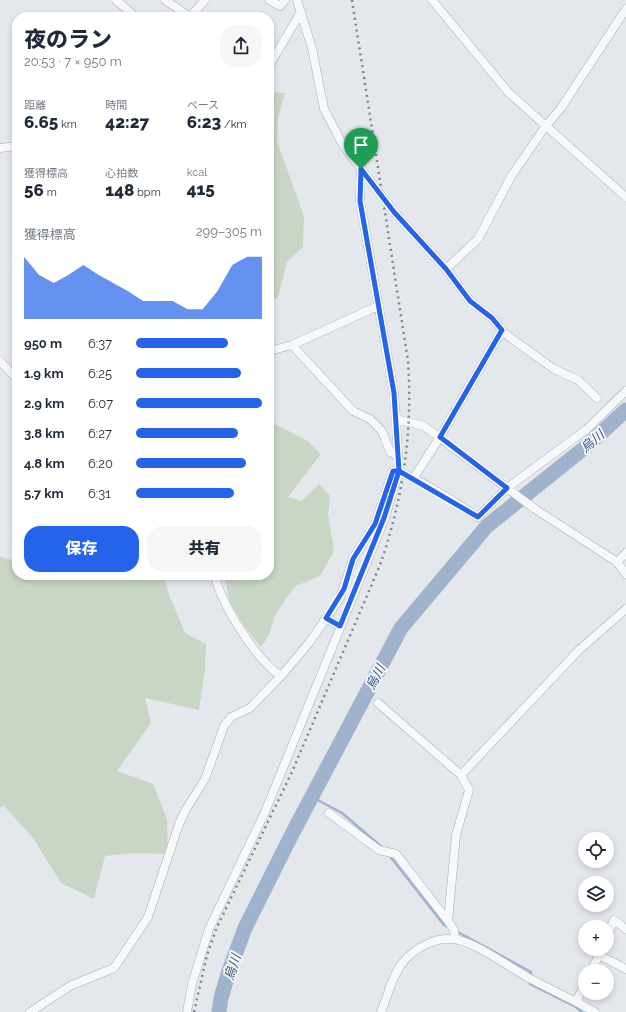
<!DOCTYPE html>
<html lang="ja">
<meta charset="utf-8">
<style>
:root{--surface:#fff;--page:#f6f6f7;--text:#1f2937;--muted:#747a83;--accent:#2563eb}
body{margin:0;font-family:Raleway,"Noto Sans JP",sans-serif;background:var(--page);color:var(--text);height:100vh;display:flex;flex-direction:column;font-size:15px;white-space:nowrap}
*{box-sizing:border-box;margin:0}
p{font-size:13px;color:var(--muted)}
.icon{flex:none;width:22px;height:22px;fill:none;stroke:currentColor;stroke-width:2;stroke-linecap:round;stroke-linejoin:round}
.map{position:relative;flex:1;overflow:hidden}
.details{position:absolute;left:12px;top:12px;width:262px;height:568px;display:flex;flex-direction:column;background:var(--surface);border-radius:16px;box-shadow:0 2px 6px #0003}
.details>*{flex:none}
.controls{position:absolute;left:578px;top:832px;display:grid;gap:8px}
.controls a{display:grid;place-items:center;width:36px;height:36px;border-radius:50%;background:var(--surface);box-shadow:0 2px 6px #0003;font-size:20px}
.pin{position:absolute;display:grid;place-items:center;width:34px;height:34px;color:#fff;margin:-41px -17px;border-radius:50% 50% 50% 0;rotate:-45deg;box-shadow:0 0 4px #0007}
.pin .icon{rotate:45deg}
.round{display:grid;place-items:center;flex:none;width:42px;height:42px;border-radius:16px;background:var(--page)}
.headline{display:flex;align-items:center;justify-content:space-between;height:68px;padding:0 12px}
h1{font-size:22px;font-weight:800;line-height:30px}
.metrics{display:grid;grid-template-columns:repeat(3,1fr);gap:6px;height:68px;padding:4px 12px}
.metrics div{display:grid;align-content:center}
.metrics b{font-size:17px;font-weight:800}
.metrics small{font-size:11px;font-weight:400}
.metrics p{font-size:11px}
.chart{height:112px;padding:8px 12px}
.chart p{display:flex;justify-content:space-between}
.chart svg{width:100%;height:72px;margin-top:4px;fill:var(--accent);opacity:.7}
.action{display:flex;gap:8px;margin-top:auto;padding:8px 12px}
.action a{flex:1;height:46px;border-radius:16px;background:var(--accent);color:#fff;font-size:16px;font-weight:800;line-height:46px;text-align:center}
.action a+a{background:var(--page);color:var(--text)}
ul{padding:0 12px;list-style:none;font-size:13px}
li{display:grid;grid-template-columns:64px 48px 1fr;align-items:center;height:30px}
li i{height:10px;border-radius:5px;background:var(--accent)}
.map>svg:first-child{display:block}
.green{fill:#c9d6c5}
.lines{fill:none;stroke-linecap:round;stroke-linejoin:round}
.stream{stroke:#9fb4cc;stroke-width:2.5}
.river{stroke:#9fb4cc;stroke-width:15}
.street-casing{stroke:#a9aeb7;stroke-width:9}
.street{stroke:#f7f8fa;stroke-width:8}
.rail{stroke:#7d8696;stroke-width:2.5;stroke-dasharray:2 4;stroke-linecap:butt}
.route-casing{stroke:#fff;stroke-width:8}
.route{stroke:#2563eb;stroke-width:5}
.labels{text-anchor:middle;stroke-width:4;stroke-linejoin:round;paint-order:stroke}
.water-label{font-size:13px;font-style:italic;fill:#34527a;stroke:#f4f6f9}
</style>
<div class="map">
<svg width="626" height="1012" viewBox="0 0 626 1012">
<rect width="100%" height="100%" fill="#e4e7ec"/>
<path class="green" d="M270,92L285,93L278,118L277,141L304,217L303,247L287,262L278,297L269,304Z
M269,421L306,440L321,454L288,497L302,501L319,484L330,496L328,514L334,551L320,576L296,586L287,597L275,615L269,635L261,647L245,627L230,603L224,575H269Z
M0,556L4,558L17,561V575H164L169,595L185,633L206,644L205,670L199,710L145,698L151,723L117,771L153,784L167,819L168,854L134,853L105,856L94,899L61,883L33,838L4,806L0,807Z"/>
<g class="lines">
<path class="stream" d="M312,797L342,813L383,848
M389,855L444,925L448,927
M456,931L531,972L530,984L576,1007L582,1012"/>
<path class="river" d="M219,1012L221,998L229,971L245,928L291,836L401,628L487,526L588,445L626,410"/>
<defs>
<path id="street" d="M116,0L136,17
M165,0L190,17
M269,0L280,6L285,0
M432,0L509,93L626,197
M190,17L205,0
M269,63L270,64L301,12
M0,148L17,146
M361,169L394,212L446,269L470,301L492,318L502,330L440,437L413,479
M446,269L478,239L512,175L545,127L561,108L626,9
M501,331L554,369L578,380L597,398
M292,345L353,411L370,419L382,431L390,452L398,456
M269,351L292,345L378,306
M0,361L17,379
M396,419L424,426L535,509L617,562L626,574
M617,562L626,553
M215,575C220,603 258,662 281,676
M326,618L340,626
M378,703L461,775L469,790L456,835L448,921L454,930L455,939
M461,775L579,650L626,609
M329,813L379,850L396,854L448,921
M607,936L614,920L626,929
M591,971L599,955L626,969
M576,1002L585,984
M30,1012L70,986L114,968L148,917L179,824L185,811L205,779L224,726L231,717L250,708L281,676L309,643L340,598L353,559L375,524L393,471C410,472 461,506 478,517L507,488L587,429L626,391
M187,1012L192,984L209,929L265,812L385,518L399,471L396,419L394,393L360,201L361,169L343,145L324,109L312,48L297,0
M381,1012C388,995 392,976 403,962C415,948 435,937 454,939C475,942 508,966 527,977C550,989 573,1000 595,1012"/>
</defs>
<use href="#street" class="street-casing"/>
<use href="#street" class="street"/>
<path class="rail" d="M194,1012L207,955L217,927L292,772L380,565C403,499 413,432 408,361L352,0"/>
</g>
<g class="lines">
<defs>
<path id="route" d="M361,169L360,201L394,393L399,471H393L375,524L353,559L344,589L326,618L340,626L384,518L399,471L478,517L507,488L440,437L502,330L492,318L470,301L446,269L394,212L361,169"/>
</defs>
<use href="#route" class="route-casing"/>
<use href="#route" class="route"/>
</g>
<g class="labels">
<g class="water-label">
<text transform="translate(592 441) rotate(-41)" y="5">烏川</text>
<text transform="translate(375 677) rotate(-63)" y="5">烏川</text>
<text transform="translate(232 967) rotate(-72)" y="5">烏川</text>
</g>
</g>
</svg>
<div class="controls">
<a><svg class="icon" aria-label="locate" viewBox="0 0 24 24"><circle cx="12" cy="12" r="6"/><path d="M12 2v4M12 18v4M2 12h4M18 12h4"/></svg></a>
<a><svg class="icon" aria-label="layers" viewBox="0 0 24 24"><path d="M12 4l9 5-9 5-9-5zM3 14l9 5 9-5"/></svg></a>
<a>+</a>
<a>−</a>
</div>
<div class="pin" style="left:361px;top:169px;background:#1e9e55"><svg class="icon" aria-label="arrive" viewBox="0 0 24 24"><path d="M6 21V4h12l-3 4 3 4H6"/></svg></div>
<section class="details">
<div class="headline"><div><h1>夜のラン</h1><p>20:53 · 7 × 950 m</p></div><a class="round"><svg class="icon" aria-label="share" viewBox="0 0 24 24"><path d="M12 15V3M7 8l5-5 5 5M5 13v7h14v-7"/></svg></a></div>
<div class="metrics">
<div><p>距離</p><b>6.65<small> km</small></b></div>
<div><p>時間</p><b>42:27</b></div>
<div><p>ペース</p><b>6:23<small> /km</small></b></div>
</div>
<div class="metrics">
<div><p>獲得標高</p><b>56<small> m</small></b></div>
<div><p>心拍数</p><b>148<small> bpm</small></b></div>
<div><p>kcal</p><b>415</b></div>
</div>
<div class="chart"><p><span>獲得標高</span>299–305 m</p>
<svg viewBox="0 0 160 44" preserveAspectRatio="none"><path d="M0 44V6L10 17L20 22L30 17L40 11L50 17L60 22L70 27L80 33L90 33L100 33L110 38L120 38L130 27L140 11L150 6L160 6V44z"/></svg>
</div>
<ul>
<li><b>950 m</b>6:37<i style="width:73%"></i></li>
<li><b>1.9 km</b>6:25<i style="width:83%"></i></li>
<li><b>2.9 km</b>6:07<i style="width:100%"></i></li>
<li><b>3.8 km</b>6:27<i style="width:81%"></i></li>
<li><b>4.8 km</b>6:20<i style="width:87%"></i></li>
<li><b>5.7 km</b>6:31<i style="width:78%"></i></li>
</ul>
<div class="action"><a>保存</a><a>共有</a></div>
</section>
</div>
